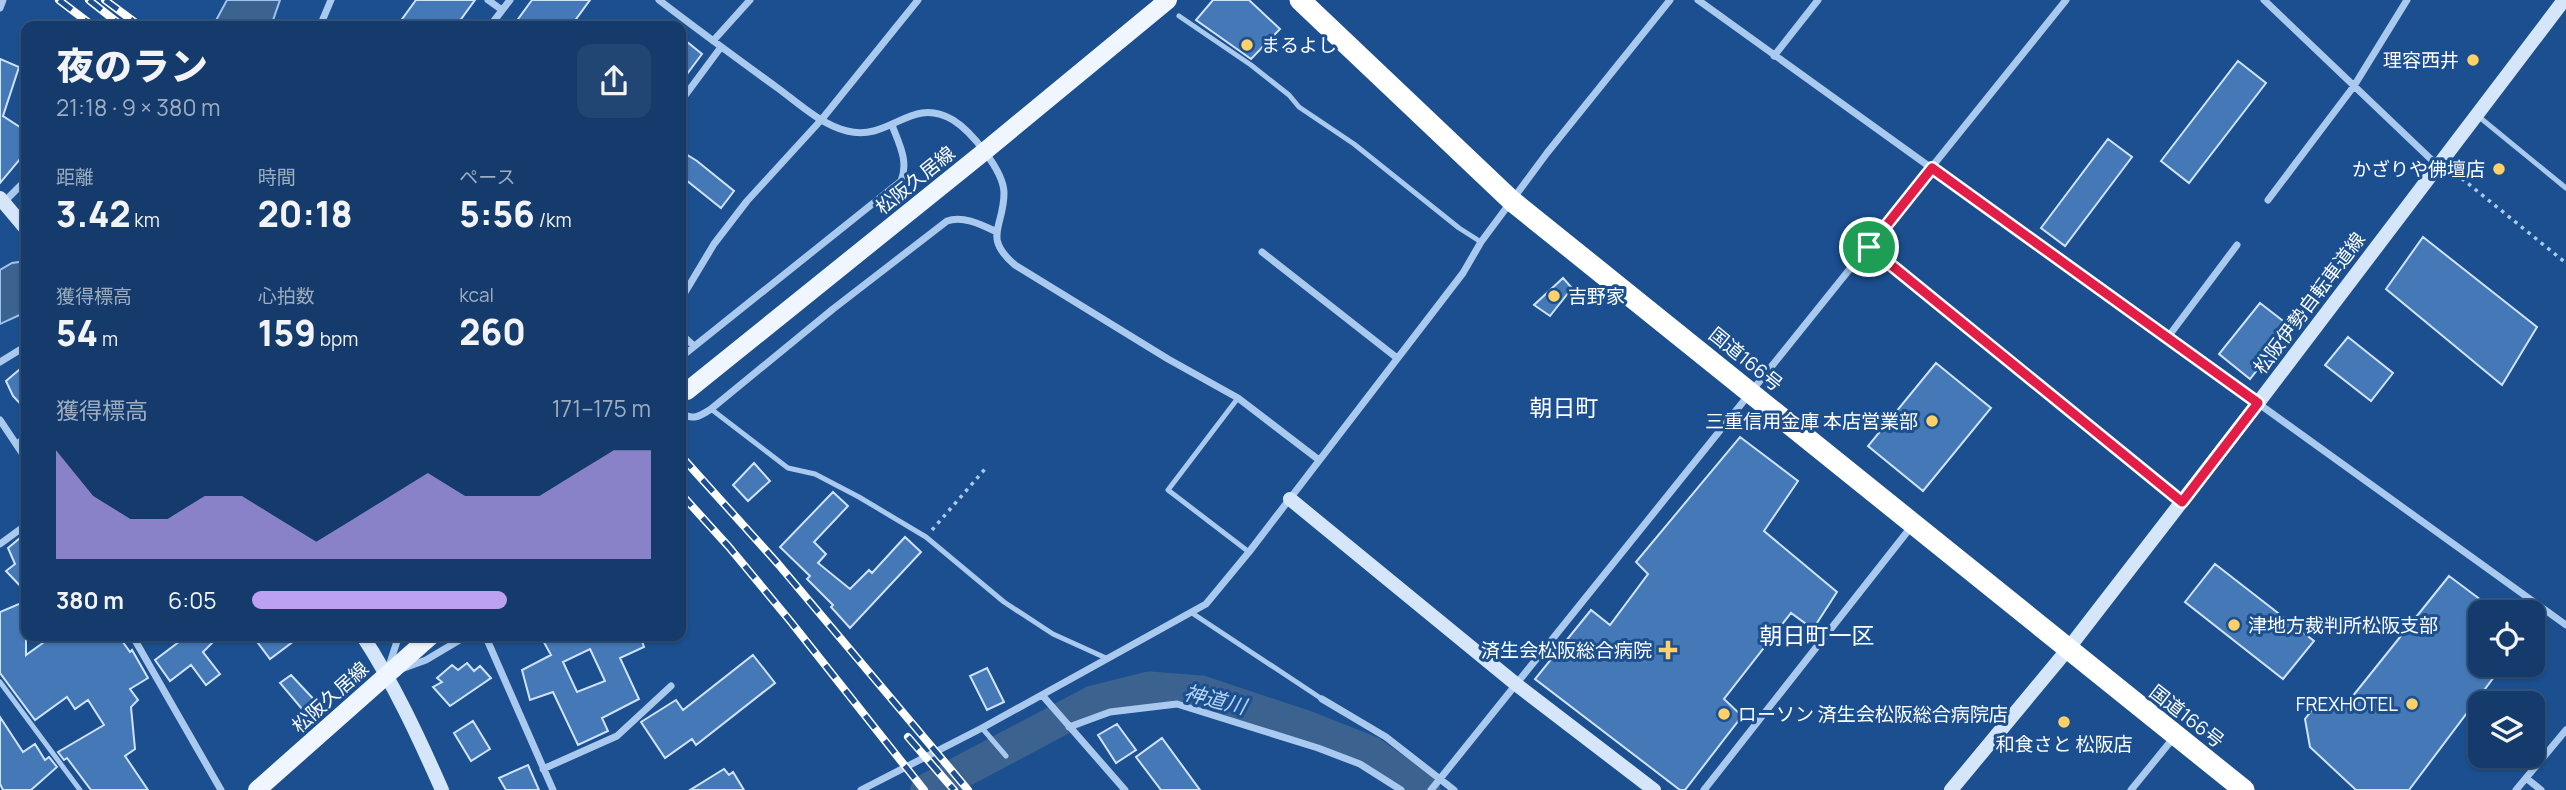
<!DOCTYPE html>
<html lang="ja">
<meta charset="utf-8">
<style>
:root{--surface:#143b6b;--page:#214673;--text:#f1f3f6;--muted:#9dadc1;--line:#33557e;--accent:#bca0f2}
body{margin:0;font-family:Manrope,"Noto Sans JP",sans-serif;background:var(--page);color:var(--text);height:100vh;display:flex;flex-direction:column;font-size:26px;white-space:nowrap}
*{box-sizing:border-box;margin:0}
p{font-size:23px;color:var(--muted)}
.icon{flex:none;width:38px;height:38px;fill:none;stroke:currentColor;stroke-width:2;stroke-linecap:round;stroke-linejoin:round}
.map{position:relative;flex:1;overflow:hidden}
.details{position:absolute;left:21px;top:21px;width:665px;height:620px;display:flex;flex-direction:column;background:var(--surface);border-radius:14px;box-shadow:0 2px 5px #0004,0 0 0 2px var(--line)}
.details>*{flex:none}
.buttons{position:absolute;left:2468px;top:600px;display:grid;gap:14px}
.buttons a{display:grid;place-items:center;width:77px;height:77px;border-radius:14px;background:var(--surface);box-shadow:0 2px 5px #0004,0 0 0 2px var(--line);font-size:35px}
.pin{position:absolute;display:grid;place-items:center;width:60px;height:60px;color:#fff;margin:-30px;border:4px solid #fff;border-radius:50%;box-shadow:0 2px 7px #0007}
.round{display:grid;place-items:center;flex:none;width:74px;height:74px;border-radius:14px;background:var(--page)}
.summary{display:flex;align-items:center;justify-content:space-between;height:119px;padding:0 35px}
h1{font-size:38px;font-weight:800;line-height:52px}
.metrics{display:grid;grid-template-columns:repeat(3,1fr);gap:10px;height:119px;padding:7px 35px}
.metrics div{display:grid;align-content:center}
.metrics b{font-size:35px;font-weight:800}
.metrics small{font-size:19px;font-weight:400}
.metrics p{font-size:19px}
.chart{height:196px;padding:14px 35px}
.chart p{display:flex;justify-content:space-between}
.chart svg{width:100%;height:126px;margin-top:7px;fill:var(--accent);opacity:.7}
ul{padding:0 35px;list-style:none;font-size:23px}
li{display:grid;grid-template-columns:112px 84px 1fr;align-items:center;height:52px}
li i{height:18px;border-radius:9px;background:var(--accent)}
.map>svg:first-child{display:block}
.water{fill:#3c6290;stroke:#9cc4f0;stroke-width:2}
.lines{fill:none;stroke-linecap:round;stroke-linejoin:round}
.river{stroke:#3c6290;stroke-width:33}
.building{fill:#4478b7;stroke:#cfe3fa;stroke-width:2;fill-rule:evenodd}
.path{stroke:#a9c9ee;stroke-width:3.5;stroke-dasharray:3.5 5;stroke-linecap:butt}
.lane{stroke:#a9c9ee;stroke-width:5}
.street{stroke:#a9c9ee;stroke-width:7}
.secondary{stroke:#d6e6fa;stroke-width:14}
.primary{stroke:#f0f6ff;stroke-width:18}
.highway{stroke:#fff;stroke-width:21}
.rail-casing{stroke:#fff;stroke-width:8}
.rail{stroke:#1b4f8f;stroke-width:5;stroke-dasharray:16;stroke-linecap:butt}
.route-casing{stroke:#fff;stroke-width:14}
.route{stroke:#e11d48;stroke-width:9}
.poi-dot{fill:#ffd166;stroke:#1b4f8f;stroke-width:2.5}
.labels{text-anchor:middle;stroke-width:6;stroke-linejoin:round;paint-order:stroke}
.poi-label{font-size:19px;fill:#fff;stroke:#1b4f8f;text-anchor:end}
.street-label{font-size:19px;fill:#fff;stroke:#1b4f8f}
.water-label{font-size:21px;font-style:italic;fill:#b5d3f5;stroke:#1b4f8f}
.quarter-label{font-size:23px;fill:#fff;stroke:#1b4f8f}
</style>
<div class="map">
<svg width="2566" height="790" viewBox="0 0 2566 790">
<rect width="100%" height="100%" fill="#1b4f8f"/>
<path class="water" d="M227,0H280L271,26H213Z
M26,261V312L0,324V270L12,263Z"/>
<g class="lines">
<path class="river" d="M927,790L1093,702L1149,688L1201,692L1309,728L1370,752L1424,790"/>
</g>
<path class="building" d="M416,0H475L456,26H397Z
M532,0H590L571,26H513Z
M1213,0H1249L1280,29L1251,59L1196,20Z
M681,37L702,54L681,82Z
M0,59L19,67L3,116L26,131V152L0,183Z
M2238,61L2266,83L2189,183L2161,161Z
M2108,139L2132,157L2065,246L2041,228Z
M681,151L697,161L734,191L721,208L681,176Z
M2423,237L2537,327L2502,385L2386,289Z
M1563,278L1572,288L1550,316L1534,305Z
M2260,303L2291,327L2250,379L2219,354Z
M2348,337L2393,373L2371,401L2325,365Z
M1936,363L1991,408L1923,491L1868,446Z
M26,364V410L13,396L6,381Z
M1740,437L1798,481L1764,531L1837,592L1813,629L1791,613L1724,699L1742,716L1685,790H1680L1535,679L1591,610L1610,625L1648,574L1636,562Z
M754,463L770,481L748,501L733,485Z
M833,492L848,506L814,542L826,554L818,563L850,589L869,570L872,573L905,537L921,552L850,628L831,607L833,605L807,579L810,576L780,547Z
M26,533V592L6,571L15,564L8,548Z
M2215,564L2314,641L2283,679L2185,602Z
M2449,576L2497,612H2480V665H2503L2409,790H2356L2310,747L2305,719L2320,700L2344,707Z
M26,601V655L54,635H113L117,641L120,638L130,652L132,650L148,678L130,689L138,700L131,707L135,749L125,756L148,790H91L67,758L64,760L58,752L104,725L88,700L75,709L67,697L35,720L0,673V612Z
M188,635H220L203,652L220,674L206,685L191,665L170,681L155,660Z
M252,635H302L270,659Z
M540,635H640L644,647L620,658L639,699L602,718L608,731L578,745L553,692L530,700L522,670L551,655ZM590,649L605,681L577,692L563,662Z
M753,655L775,683L696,745L692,739L665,758L641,722L676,700L683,710Z
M467,663L474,671L480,666L491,678L450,706L433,687L442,682L437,678L452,665L458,670Z
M987,668L1004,702L987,710L970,676Z
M291,675L320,706L308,716L280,683Z
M0,717L23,752L35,744L45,760L49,757L57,767L31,790H3L0,784Z
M473,721L490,749L471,761L454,733Z
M1117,724L1136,750L1116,763L1098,735Z
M1162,738L1200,790H1161L1136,757Z
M528,765L539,790H506L499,778Z
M724,769L729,775L733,772L744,790H690Z"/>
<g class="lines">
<path class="path" d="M2455,173L2566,263
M932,530L985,469"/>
<path class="lane" d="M1179,16L1251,65L1289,95L1299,107L1354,144L1459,228L1481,242
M2478,116L2566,188
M1238,398L1168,490L1249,552
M711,409L788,468L815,474L859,497L926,537L1004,602L1053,634L1106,658
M16,444L26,435
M1192,613L1322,699
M0,682L80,790
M982,728L1006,756"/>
<path class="street" d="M488,0L502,10
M659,0C698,30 739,60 779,89C799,104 822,125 847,131C891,142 910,95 953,120C971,131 1004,171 1004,193C1004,227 982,237 1015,265L1168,359L1238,398L1319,460
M1698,0L2566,625
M2264,0L2437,165
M0,8L3,0
M320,26L331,0
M490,26L510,0
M713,41L750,0
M1774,56L1818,0
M681,101L721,47
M2268,200L2354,86L2407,0
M3,203L26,180
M1869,248L2182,502
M1262,252L1397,358
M681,299L714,244L747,201L822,119L918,0
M681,334L694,346
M2168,337L2237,245
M681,357L901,181C909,161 899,144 892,125
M0,362L26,346
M681,413C693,421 700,416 711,409L833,309L947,221C963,215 982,225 997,232
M0,420L26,459
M0,544L26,525
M132,635L221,790
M485,635L553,790
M389,666L399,635
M404,668L426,660L468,635
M1042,695L1125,790
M1322,699L1386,737L1454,790
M1069,727L1110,712L1177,704L1318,748L1360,764L1401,790
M543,769L617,736L671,686
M2526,778L2541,790
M861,790L982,728L1206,604L1249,552L1463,273L1481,242L1547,153L1670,0
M1431,790L2066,0
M1704,790L1911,527
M2131,790L2175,736
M2516,790L2566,730"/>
<path class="secondary" d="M0,198L26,229
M1290,499L1517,685L1654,790
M362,635C394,684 418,736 442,790
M1951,790L2068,649L2258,403L2564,0"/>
<path class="primary" d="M687,391L985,151L1168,0
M257,790L432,635"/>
<path class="highway" d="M1300,0L1512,201L2244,790"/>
<defs>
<path id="rail" d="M59,0L93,26
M89,0L122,26
M105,0L140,26
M681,456L779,565L968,790
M681,494L729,547L791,622L924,790
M908,737L954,790"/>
</defs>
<use href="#rail" class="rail-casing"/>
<use href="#rail" class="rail"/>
</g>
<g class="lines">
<defs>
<path id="route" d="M1932,168L2258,403L2182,502L1869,247Z"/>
</defs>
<use href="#route" class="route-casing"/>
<use href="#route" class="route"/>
</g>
<g class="poi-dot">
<circle cx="1247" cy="45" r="7"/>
<circle cx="2473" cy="60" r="7"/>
<circle cx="2499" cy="169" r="7"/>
<circle cx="1554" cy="296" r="7"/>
<circle cx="1932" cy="421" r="7"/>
<circle cx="2234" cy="625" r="7"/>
<path d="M1664.5 639.5h7v7h7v7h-7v7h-7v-7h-7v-7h7z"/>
<circle cx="2412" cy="704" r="7"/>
<circle cx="1724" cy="714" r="7"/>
<circle cx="2064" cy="722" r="7"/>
</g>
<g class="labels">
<g class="poi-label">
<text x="1261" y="52" text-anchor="start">まるよし</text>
<text x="2459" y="67">理容西井</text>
<text x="2485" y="176">かざりや佛壇店</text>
<text x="1568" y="303" text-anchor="start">吉野家</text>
<text x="1918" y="428">三重信用金庫 本店営業部</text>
<text x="2248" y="632" text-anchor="start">津地方裁判所松阪支部</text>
<text x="1652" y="657">済生会松阪総合病院</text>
<text x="2398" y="711">FREXHOTEL</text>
<text x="1738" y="721" text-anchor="start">ローソン 済生会松阪総合病院店</text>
<text x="2064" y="751" text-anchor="middle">和食さと 松阪店</text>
</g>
<g class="street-label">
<text transform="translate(915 180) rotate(-39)" y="7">松阪久居線</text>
<text transform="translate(2309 303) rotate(-53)" y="7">松阪伊勢自転車道線</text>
<text transform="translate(1746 359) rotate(39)" y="7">国道166号</text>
<text transform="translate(330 697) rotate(-42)" y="7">松阪久居線</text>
<text transform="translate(2187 716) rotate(38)" y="7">国道166号</text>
</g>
<g class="water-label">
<text transform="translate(1215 700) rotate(14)" y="7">神道川</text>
</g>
<g class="quarter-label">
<text x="1564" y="416">朝日町</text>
<text x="1817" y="644">朝日町一区</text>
</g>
</g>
</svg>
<div class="buttons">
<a><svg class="icon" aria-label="locate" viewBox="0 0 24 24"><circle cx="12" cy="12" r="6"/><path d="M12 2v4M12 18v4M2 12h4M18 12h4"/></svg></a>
<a><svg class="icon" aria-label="layers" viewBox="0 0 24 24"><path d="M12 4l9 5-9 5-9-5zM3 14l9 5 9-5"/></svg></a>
</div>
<div class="pin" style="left:1869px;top:247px;background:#1e9e55"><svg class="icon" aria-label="arrive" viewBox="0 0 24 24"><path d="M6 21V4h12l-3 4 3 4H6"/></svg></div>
<section class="details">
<div class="summary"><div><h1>夜のラン</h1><p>21:18 · 9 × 380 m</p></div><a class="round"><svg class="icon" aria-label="share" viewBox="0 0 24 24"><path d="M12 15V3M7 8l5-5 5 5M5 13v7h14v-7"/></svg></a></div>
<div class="metrics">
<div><p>距離</p><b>3.42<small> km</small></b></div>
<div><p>時間</p><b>20:18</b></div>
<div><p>ペース</p><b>5:56<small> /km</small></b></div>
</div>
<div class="metrics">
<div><p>獲得標高</p><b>54<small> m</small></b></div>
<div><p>心拍数</p><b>159<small> bpm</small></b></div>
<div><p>kcal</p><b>260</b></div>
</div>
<div class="chart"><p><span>獲得標高</span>171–175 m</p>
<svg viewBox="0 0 160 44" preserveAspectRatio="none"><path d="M0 44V6L10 22L20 30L30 30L40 22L50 22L60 30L70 38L80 30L90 22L100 14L110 22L120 22L130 22L140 14L150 6L160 6V44z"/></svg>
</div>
<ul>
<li><b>380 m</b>6:05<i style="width:64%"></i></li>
</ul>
</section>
</div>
